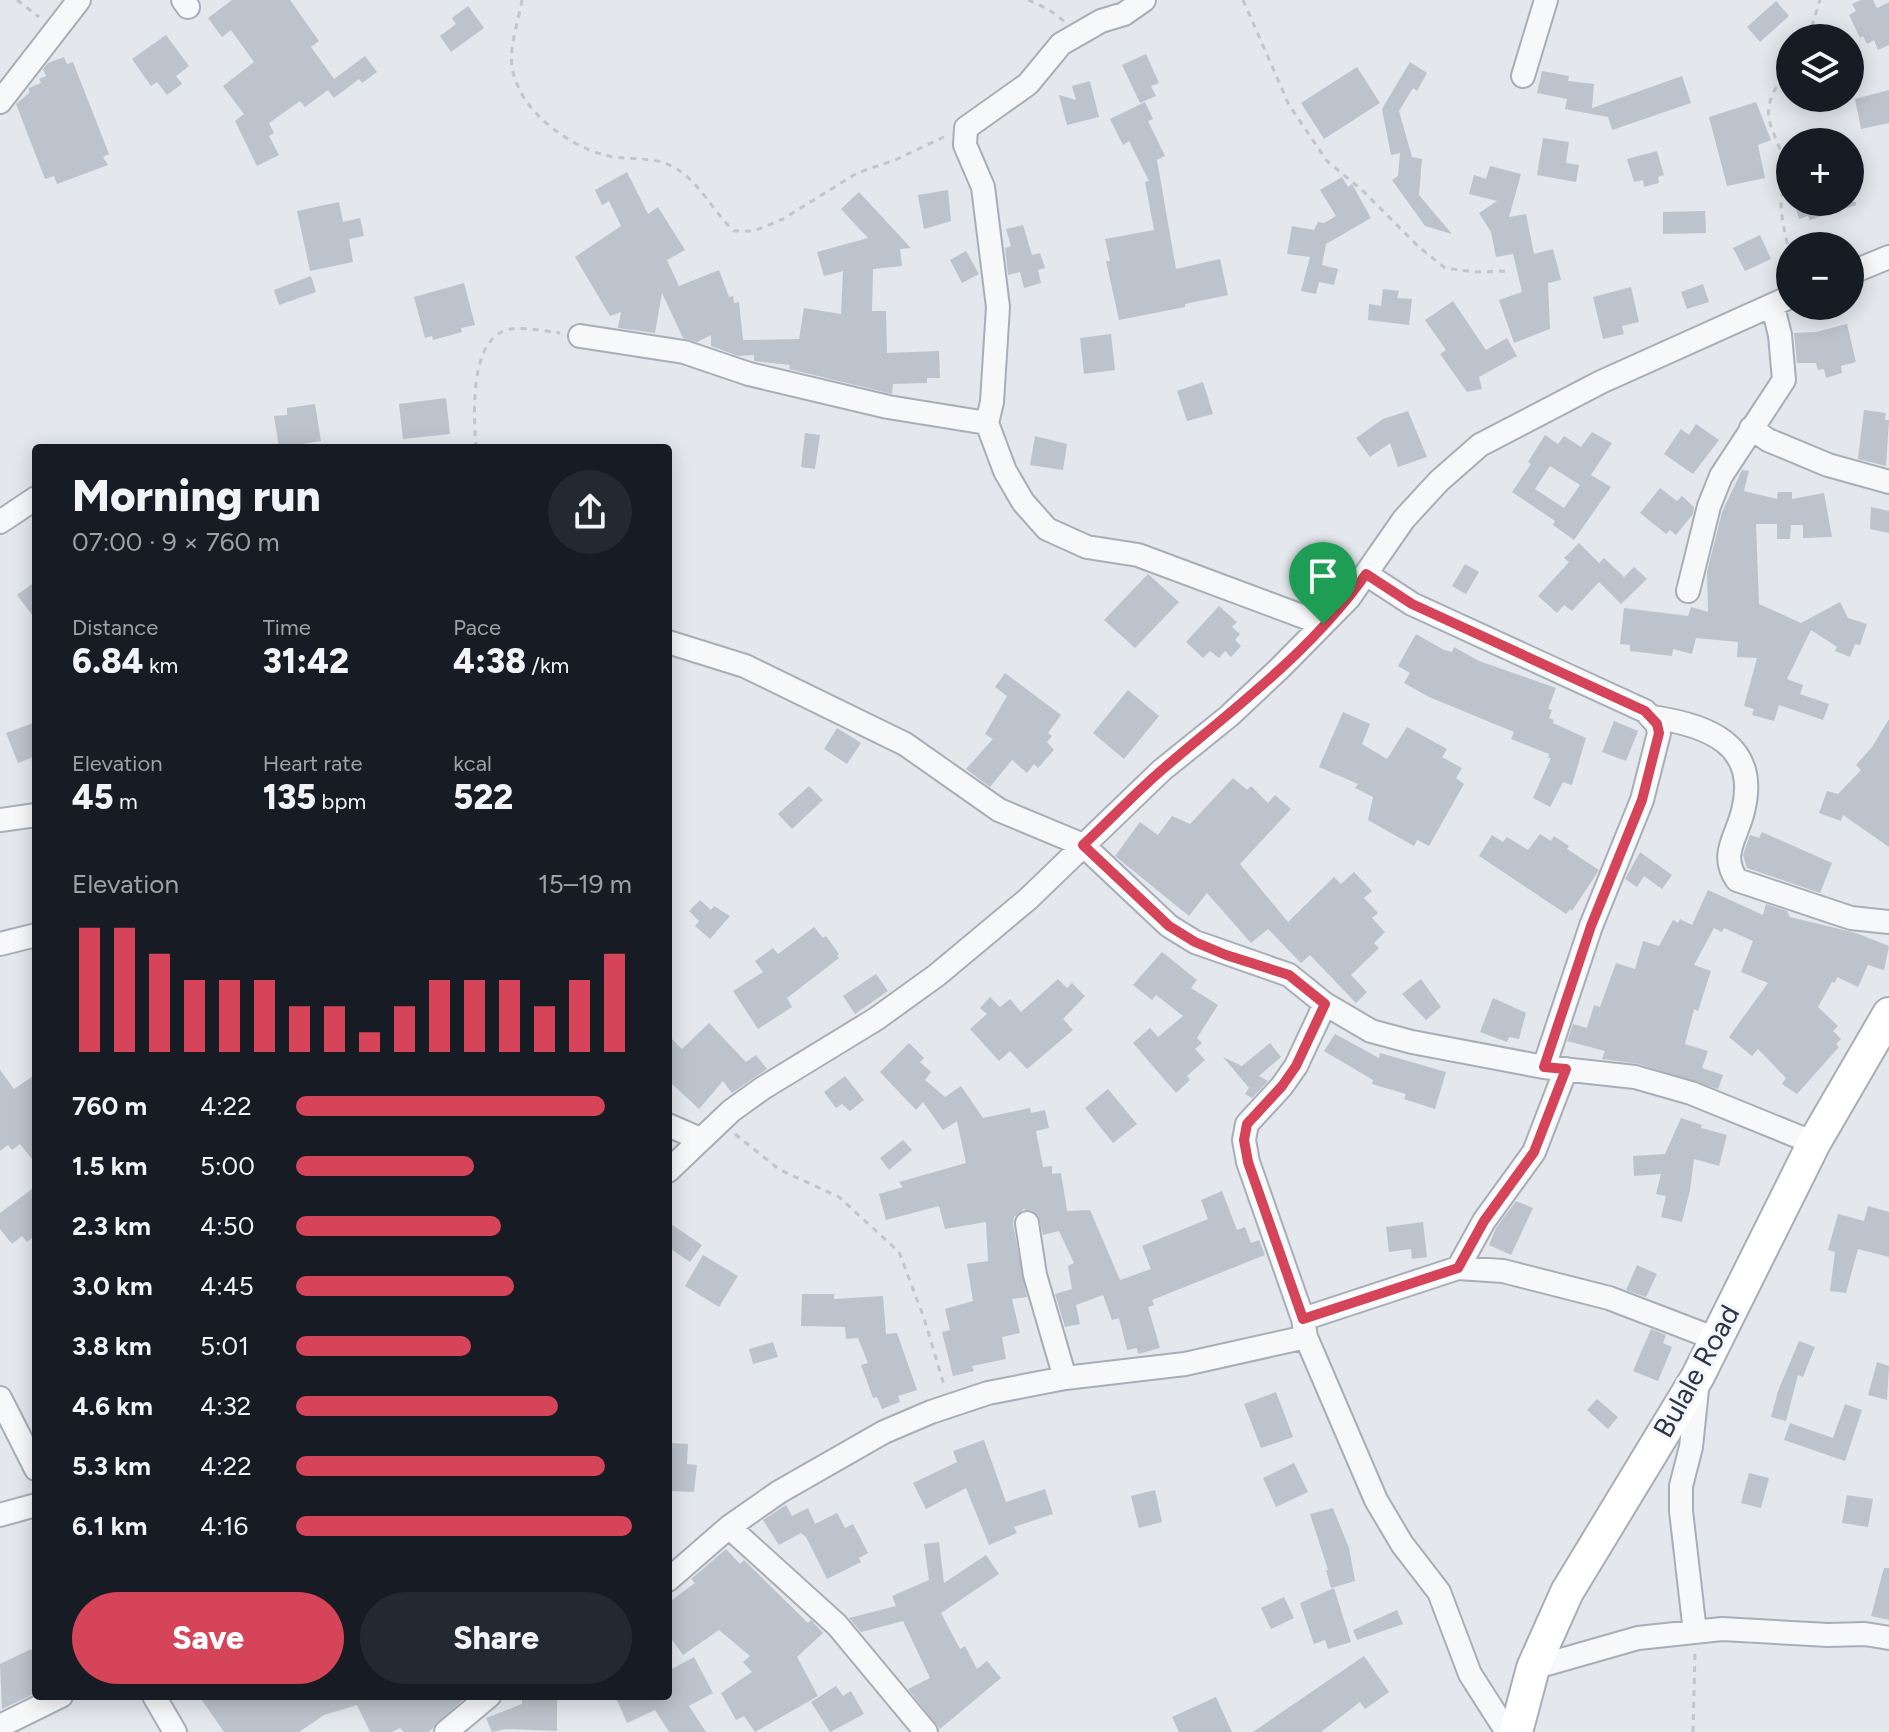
<!DOCTYPE html>
<meta charset="utf-8">
<style>
:root{--surface:#171b24;--page:#242831;--text:#f1f3f6;--muted:#9ea1a6;--accent:#d64459}
body{margin:0;font-family:Figtree,sans-serif;background:var(--page);color:var(--text);height:100vh;display:flex;flex-direction:column;font-size:30px;white-space:nowrap}
*{box-sizing:border-box;margin:0}
p{font-size:26px;color:var(--muted)}
.icon{flex:none;width:44px;height:44px;fill:none;stroke:currentColor;stroke-width:2;stroke-linecap:round;stroke-linejoin:round}
.map{position:relative;flex:1;overflow:hidden}
.side{position:absolute;left:32px;top:444px;width:640px;height:1256px;display:flex;flex-direction:column;background:var(--surface);border-radius:8px;box-shadow:0 4px 20px #0003}
.side>*{flex:none}
.tools{position:absolute;left:1776px;top:24px;display:grid;gap:16px}
.tools a{display:grid;place-items:center;width:88px;height:88px;border-radius:50%;background:var(--surface);box-shadow:0 4px 20px #0003;font-size:40px}
.pin{position:absolute;display:grid;place-items:center;width:68px;height:68px;color:#fff;margin:-82px -34px;border-radius:50% 50% 50% 0;rotate:-45deg;box-shadow:0 0 8px #0007}
.pin .icon{rotate:45deg}
.round{display:grid;place-items:center;flex:none;width:84px;height:84px;border-radius:42px;background:var(--page)}
.summary{display:flex;align-items:center;justify-content:space-between;height:136px;padding:0 40px}
h1{font-size:44px;font-weight:800;line-height:60px}
.stats{display:grid;grid-template-columns:repeat(3,1fr);gap:12px;height:136px;padding:8px 40px}
.stats div{display:grid;align-content:center}
.stats b{font-size:34px;font-weight:800}
.stats small{font-size:22px;font-weight:400}
.stats p{font-size:22px}
.chart{height:224px;padding:16px 40px}
.chart p{display:flex;justify-content:space-between}
.chart svg{width:100%;height:144px;margin-top:8px;stroke:var(--accent);stroke-width:6}
.cta{display:flex;gap:16px;margin-top:auto;padding:16px 40px}
.cta a{flex:1;height:92px;border-radius:48px;background:var(--accent);color:#fff;font-size:32px;font-weight:800;line-height:92px;text-align:center}
.cta a+a{background:var(--page);color:var(--text)}
ul{padding:0 40px;list-style:none;font-size:26px}
li{display:grid;grid-template-columns:128px 96px 1fr;align-items:center;height:60px}
li i{height:20px;border-radius:10px;background:var(--accent)}
.map>svg:first-child{display:block}
.building{fill:#bdc3cc;fill-rule:evenodd}
.lines{fill:none;stroke-linecap:round;stroke-linejoin:round}
.street-casing{stroke:#a8aeb7;stroke-width:26}
.secondary-casing{stroke:#a8aeb7;stroke-width:36}
.path{stroke:#c2c5cb;stroke-width:3;stroke-dasharray:6 6;stroke-linecap:butt}
.street{stroke:#f7f8fa;stroke-width:22}
.secondary{stroke:#fff;stroke-width:32}
.route-casing{stroke:#fff;stroke-width:16}
.route{stroke:#d64459;stroke-width:10}
.labels{text-anchor:middle;stroke-width:7;stroke-linejoin:round;paint-order:stroke}
.street-label{font-size:28px;fill:#2a3446;stroke:#f4f6f9}
</style>
<div class="map">
<svg width="1889" height="1732" viewBox="0 0 1889 1732">
<rect width="100%" height="100%" fill="#e4e7ec"/>
<path class="building" d="M232,0H290L319,41L311,47L334,79L365,56L377,72L362,83L359,79L334,98L328,90L305,107L300,101L269,123L274,133L269,136L279,155L257,166L235,121L244,114L223,86L254,62L231,30L222,37L208,18Z
M1861,0H1873L1877,8L1889,2V45L1878,50L1874,40L1867,44L1863,36L1860,38L1849,15L1856,11L1852,4Z
M1776,1L1789,16L1760,42L1747,27Z
M468,6L484,28L451,52L440,36L456,24L452,18Z
M166,35L189,66L176,76L182,84L167,95L157,82L151,86L132,59Z
M1146,54L1159,83L1151,86L1156,96L1140,103L1122,65Z
M64,57L67,64L73,62L109,154L103,157L108,165L57,184L54,176L45,179L16,104L29,93V88L41,83L39,79L46,76L43,69L48,63Z
M1410,62L1427,73L1417,91L1413,88L1399,111L1412,157L1422,159L1419,195L1452,234L1425,226L1392,180L1398,176L1400,153L1391,155L1382,109Z
M1357,67L1380,103L1324,139L1301,103Z
M1542,71L1569,76L1568,81L1594,84L1592,108L1682,76L1691,103L1612,130L1608,117L1565,109L1567,99L1537,93Z
M1090,81L1099,117L1067,125L1059,95L1076,100L1072,86Z
M1889,90V123L1861,129L1855,99Z
M1145,102L1153,119L1148,121L1165,156L1157,160L1176,269L1220,259L1228,295L1185,304V307L1119,320L1106,261H1110L1105,239L1154,230L1145,182L1149,181L1129,141L1123,145L1110,119Z
M1756,102L1771,140L1758,145L1765,178L1727,186L1709,117Z
M1543,138L1569,142L1566,163L1579,165L1576,182L1537,175Z
M1657,151L1664,175L1658,177L1659,183L1644,187L1643,180L1634,182L1627,159Z
M1490,166L1521,174L1509,217L1526,214L1534,254L1553,249L1561,280L1548,283L1550,329L1514,343L1499,300L1522,292L1513,254L1496,257L1491,232L1479,213L1497,201L1469,194L1474,175L1486,179Z
M627,172L648,214L658,207L685,250L667,260L679,286L719,270L729,297L733,296L734,303L739,302L743,340L799,339L804,308L841,314L843,271L824,276L817,252L868,238L841,209L859,192L911,248L900,249L902,266L873,269L872,311H886L887,353L939,351L940,378H927V383L893,384L892,394L789,369L790,365L754,361V355L738,356L711,346V335L697,342L683,338L662,293L655,333L618,328L621,312L610,316L575,257L621,226L609,201L602,205L595,190Z
M1342,177L1348,187L1352,184L1371,218L1326,244L1322,265L1338,269L1334,285L1319,282L1316,294L1301,291L1310,257L1287,254L1292,226L1314,230L1318,222L1324,223L1336,216L1320,190Z
M948,190L951,221L924,229L918,195Z
M339,202L343,222L360,218L364,236L349,239L353,262L310,271L297,211Z
M1794,202H1856V205L1810,220L1808,216L1799,219Z
M1705,211L1706,233L1663,234V212Z
M1023,225L1032,255L1040,253L1045,268L1038,270L1041,283L1024,288L1020,272L1008,275L1005,248L1011,246L1006,229Z
M1760,235L1771,259L1745,271L1733,248Z
M966,251L979,274L962,283L950,260Z
M311,276L316,292L279,305L274,290Z
M464,283L475,325L461,328L462,332L433,340L432,336L425,338L414,297Z
M1703,284L1709,302L1687,309L1681,292Z
M1631,287L1639,322L1622,326L1624,334L1603,339L1593,297Z
M1383,289L1399,291L1397,298L1412,299L1409,325L1368,320L1369,304L1381,306Z
M1453,301L1486,350L1507,338L1517,356L1479,377L1482,389L1467,392L1440,354L1446,350L1425,320Z
M1847,324L1856,362L1841,366L1842,373L1826,378L1824,369L1818,370L1816,363H1797L1794,333L1816,332Z
M1111,334L1115,370L1084,374L1080,338Z
M1203,382L1213,414L1187,421L1177,391Z
M446,398L450,434L403,439L399,404Z
M315,404L321,441L279,448L274,416L287,415V408Z
M1864,410L1886,413L1885,420H1889L1886,466L1858,459Z
M1408,411L1427,457L1398,467L1390,443L1370,457L1356,438L1383,419Z
M1696,424L1719,440L1693,474L1664,454L1681,429L1689,435Z
M1592,432L1612,443L1591,475L1611,487L1574,540L1553,525L1555,521L1512,492L1531,464L1528,462L1545,435L1558,444L1564,436L1581,447ZM1550,466L1580,485L1564,508L1535,489Z
M805,433L820,435L815,469L801,467Z
M1035,436L1067,444L1063,470L1030,465Z
M1742,470L1749,471L1744,491L1777,499L1778,492H1792V499L1824,493L1832,537L1803,538V525H1791L1790,539H1777V524H1756L1759,604L1801,623L1840,602L1848,618L1867,624L1860,645L1855,644L1850,657L1835,651L1837,647L1811,630L1787,679L1803,685L1800,694L1829,704L1823,720L1779,705L1774,721L1752,715L1754,709L1744,706L1757,658L1737,657L1738,642L1696,638L1692,654L1673,649L1672,656L1630,651V645L1620,644L1624,608L1688,616L1691,607L1708,612L1707,572L1722,512Z
M1660,488L1677,501L1682,496L1694,507L1693,514L1676,535L1670,530L1666,534L1640,513Z
M1871,507L1889,511V533L1870,529Z
M1579,543L1599,563L1604,558L1624,577L1634,567L1647,579L1621,604L1599,582L1572,611L1564,605L1557,613L1538,596L1569,562L1564,558Z
M1465,564L1479,572L1466,594L1452,586Z
M1148,574L1179,602L1135,648L1104,620Z
M36,581V620L17,595Z
M1219,606L1237,622L1232,627L1240,634L1235,640L1241,646L1231,657L1225,651L1219,658L1210,651L1203,658L1186,642Z
M1416,634L1444,650L1452,652L1454,647L1479,661L1556,688L1548,709L1552,710L1549,718L1554,720L1553,723L1586,738L1572,785L1563,782L1550,807L1533,798L1551,758H1548L1549,754L1511,739L1514,732L1429,697L1404,683L1410,673L1398,666Z
M1005,673L1061,715L1048,733L1052,736L1047,742L1054,750L1038,768L1034,764L1027,773L1012,760L990,787L966,769L993,739L985,734L1007,696L995,687Z
M1128,690L1159,716L1124,759L1093,733Z
M1343,712L1370,724L1362,744L1387,759L1407,727L1447,749L1442,757L1462,768L1456,778L1464,784L1429,846L1417,840L1414,846L1368,820L1373,797L1355,788L1358,784L1319,767Z
M1889,719V847L1843,815L1841,821L1819,813L1827,791L1838,794L1861,770L1856,765L1872,747Z
M1614,721L1638,731L1626,761L1602,752Z
M36,722V756L18,763L6,733Z
M837,728L861,743L847,764L824,749Z
M1233,778L1247,790L1251,786L1268,803L1275,795L1291,809L1240,864L1288,922L1334,877L1341,884L1354,872L1372,891L1364,898L1378,913L1372,918L1385,932L1374,943L1379,948L1351,975L1367,992L1356,1003L1310,955L1301,963L1268,929L1251,943L1207,893L1189,916L1115,856L1140,822L1158,835L1172,816L1190,824Z
M809,786L823,800L792,829L778,814Z
M1762,832L1832,863L1820,893L1747,868L1743,855L1750,835L1759,838Z
M1540,834L1551,841L1554,836L1569,846L1567,849L1599,870L1572,911L1570,909L1566,914L1479,856L1492,835L1503,842L1507,837L1528,850Z
M1640,852L1672,875L1662,889L1644,876L1637,887L1625,879Z
M1708,890L1763,915L1766,904L1787,911L1790,917L1856,933L1889,946L1884,970L1868,965L1858,987L1837,977L1835,983L1832,982L1818,1007L1838,1026L1833,1031L1841,1039L1836,1044L1839,1047L1797,1094L1782,1084L1786,1078L1758,1049L1752,1056L1729,1037L1768,983L1741,972L1753,941L1724,928L1722,932L1714,928L1694,965L1711,971L1698,1011L1694,1009L1685,1044L1708,1051L1702,1068L1723,1075L1718,1089L1639,1064L1602,1059L1605,1051L1567,1041L1573,1024L1587,1028L1594,1005L1600,1007L1616,963L1635,969L1643,941L1659,946L1673,920L1678,923L1680,919L1692,925Z
M700,900L711,910L714,906L730,916L710,939L695,926L699,921L689,911Z
M814,927L823,938L826,936L839,954L837,956L839,958L787,998L792,1007L758,1029L733,991L763,972L755,961L773,948L778,954Z
M1162,952L1197,980L1191,988L1218,1005L1197,1038L1202,1043L1195,1049L1205,1060L1187,1076L1190,1080L1176,1093L1133,1043L1150,1028L1158,1037L1183,1016L1156,995L1152,1000L1133,985Z
M876,974L888,991L855,1014L843,996Z
M1058,979L1067,988L1072,983L1085,996L1063,1019L1073,1030L1027,1069L1010,1051L999,1061L970,1029L987,1014L980,1008L990,997L1000,1007L1010,999L1021,1012Z
M1421,979L1441,1007L1426,1020L1402,994Z
M1493,998L1526,1013L1519,1039L1509,1037L1507,1042L1480,1032Z
M709,1023L746,1062L756,1055L767,1069L732,1093L723,1081L699,1109L668,1080V1035L682,1049Z
M1335,1034L1379,1058L1380,1053L1446,1072L1435,1109L1404,1099L1406,1094L1372,1084L1373,1080L1324,1051Z
M909,1043L924,1058L920,1062L931,1072L925,1080L945,1097L961,1086L983,1118L1030,1108L1031,1113L1045,1110L1049,1128L1036,1131L1043,1167L1052,1166V1174L1061,1173L1067,1211L1090,1210L1120,1280L1151,1269L1142,1246L1208,1219L1201,1200L1222,1191L1237,1230L1245,1227L1251,1243L1259,1240L1265,1255L1152,1300L1154,1305L1148,1307L1160,1348L1138,1354L1137,1348L1127,1350L1119,1318L1112,1320L1103,1295L1076,1305L1080,1324L1065,1327L1055,1294L1072,1289L1068,1266L1074,1263L1059,1231L1043,1235L1038,1215L1024,1209L1014,1217L1013,1224L1027,1297L1012,1299L1020,1333L1002,1337L1006,1359L972,1366L974,1371L953,1376L942,1332L950,1330L945,1309L973,1301L967,1264L988,1261L986,1222L945,1229L939,1206L886,1220L879,1194L903,1187L899,1182L966,1163L957,1121L943,1130L923,1102L916,1110L880,1072Z
M1270,1043L1281,1057L1259,1076L1268,1081L1252,1098L1245,1094L1249,1088L1223,1057L1242,1066Z
M0,1070L14,1089L36,1074V1164L20,1144L12,1150L8,1145L0,1151Z
M845,1076L864,1100L850,1111L842,1104L836,1108L824,1092Z
M1108,1089L1137,1124L1113,1143L1085,1108Z
M1681,1118L1702,1125L1701,1128L1727,1135L1719,1166L1694,1159L1690,1190L1682,1222L1661,1217L1666,1196L1656,1194L1661,1174L1634,1176L1633,1156L1665,1154Z
M903,1140L912,1150L889,1170L880,1158Z
M36,1186V1235L27,1242L22,1236L12,1244L0,1229V1213Z
M1516,1201L1533,1208L1511,1255L1489,1245L1496,1228Z
M1868,1206L1889,1212V1257L1858,1249L1846,1293L1830,1291L1835,1252L1828,1250L1838,1214L1864,1221Z
M668,1222L702,1245L690,1262L668,1247Z
M1423,1222L1427,1257L1412,1259L1411,1249L1389,1252L1386,1227Z
M703,1255L738,1276L719,1307L685,1286Z
M1637,1265L1657,1274L1646,1297L1626,1290Z
M802,1294H834V1299L883,1296L886,1334L897,1333L917,1390L898,1396L900,1402L882,1409L877,1397L873,1398L861,1365L868,1363L858,1338L846,1339L845,1327L801,1326Z
M1651,1329L1666,1335L1663,1343L1672,1347L1658,1381L1633,1371Z
M1799,1341L1815,1347L1803,1377L1798,1375L1786,1421L1771,1417L1778,1391Z
M773,1342L778,1357L753,1364L749,1349Z
M1877,1362L1889,1366L1887,1400L1868,1395Z
M1276,1392L1293,1437L1261,1448L1244,1404Z
M1597,1399L1618,1417L1608,1429L1587,1410Z
M1845,1404L1862,1410L1845,1461L1784,1440L1790,1423L1833,1438Z
M984,1440L1006,1502L1045,1489L1053,1514L1014,1527L1017,1533L989,1545L966,1488L926,1509L913,1483L957,1462L953,1451Z
M668,1443L688,1444L687,1464L697,1465L694,1492L668,1491Z
M1294,1463L1308,1492L1276,1507L1263,1478Z
M1749,1473L1769,1478L1761,1508L1741,1503Z
M1155,1490L1162,1522L1139,1528L1131,1496Z
M1847,1495L1873,1499L1868,1527L1842,1523Z
M786,1505L792,1516L808,1508L815,1524L837,1513L845,1528L853,1524L868,1553L859,1558L861,1562L827,1579L806,1537L801,1533L779,1545L763,1520Z
M1333,1508L1349,1548L1355,1581L1331,1588L1326,1570H1328L1310,1514Z
M939,1542L944,1583L986,1555L999,1574L941,1613L960,1649L965,1646L977,1669L987,1661L1001,1678L940,1729L908,1689L930,1678L903,1621L861,1632L849,1618L896,1606L892,1596L929,1580L924,1544Z
M726,1549L740,1564L744,1560L808,1623L811,1620L823,1633L797,1657L818,1696L755,1732L744,1716L736,1720L721,1693L752,1672L743,1662L750,1656L719,1630L683,1655L668,1634V1603L695,1583L691,1579Z
M1884,1568H1889V1620L1871,1616Z
M1334,1588L1351,1642L1328,1649L1325,1640L1314,1644L1300,1603Z
M1284,1597L1294,1618L1271,1629L1261,1608Z
M1397,1610L1403,1624L1357,1640L1353,1630Z
M31,1649L36,1659V1693L2,1709L0,1664Z
M1364,1656L1389,1692L1365,1709L1360,1702L1321,1732H1253Z
M694,1657L713,1693L689,1706L706,1732H669L655,1710L627,1723L615,1696H668V1671Z
M836,1686L843,1696L851,1691L864,1714L830,1732L811,1702Z
M199,1696H467L429,1732H404L400,1728L392,1732H370L357,1705L324,1715L299,1732H224Z
M522,1696H557V1731L506,1729L492,1732L486,1718L522,1704Z
M1216,1697L1232,1732H1179L1172,1717Z"/>
<g class="lines">
<defs>
<path id="street" d="M183,0L188,7
M1144,0L1124,14L1101,21L1061,44L1028,84L966,128L965,145L983,187L998,307L992,402L987,423L1005,471L1023,502L1047,529L1087,547L1138,555L1323,624
M1523,76L1546,0
M0,102L79,0
M1850,273L1889,257
M580,336L684,352L749,374L888,407L987,423
M1751,428L1768,440L1828,465L1889,482
M0,522L36,498
M1366,574L1412,604L1645,711L1657,724L1659,733L1642,800L1591,926L1544,1067
M1688,591L1709,506L1721,476L1784,380L1780,335L1773,307
M668,642L745,666L905,744L999,810L1083,845L1169,926L1195,942L1289,975L1325,1004L1371,1031L1412,1042L1544,1067L1635,1077L1691,1093L1814,1143
M1652,717C1707,725 1760,744 1743,811C1737,837 1719,855 1737,880L1851,918L1889,922
M0,820L36,815
M0,944L36,935
M1325,1004L1296,1066L1282,1086L1247,1124L1244,1140L1248,1162L1303,1319L1306,1337L1376,1500L1402,1544L1439,1592L1470,1674L1507,1732
M668,1125L700,1139
M668,1171L731,1111L763,1088L876,1019L937,975L1028,899L1162,770L1229,716L1280,668L1349,598L1404,519L1439,481L1480,445L1601,382L1790,297
M1027,1223L1035,1275L1065,1378
M1458,1268L1484,1221L1534,1152L1566,1069
M1303,1319L1458,1268L1503,1271L1609,1298L1716,1339
M0,1398L36,1469
M0,1515L36,1505
M729,1527L837,1625L926,1732
M668,1580L729,1527L779,1492L884,1432L931,1412L988,1393L1065,1378L1185,1364L1306,1337
M1695,1632L1681,1511V1486L1691,1447L1698,1380
M1533,1668L1638,1638L1722,1629L1828,1635L1865,1634L1889,1638
M154,1696L175,1732
M0,1726L61,1696
M446,1732L489,1696"/>
<path id="secondary" d="M1516,1732L1533,1668L1567,1592L1698,1376L1814,1143L1889,1014"/>
</defs>
<use href="#street" class="street-casing"/>
<use href="#secondary" class="secondary-casing"/>
<path class="path" d="M17,0L39,17
M522,0C519,20 509,46 512,66C518,110 566,144 604,155C624,160 646,157 665,163C697,175 711,210 734,231H754L783,219L857,173L895,160L944,137
M1028,0L1048,9L1064,21
M1243,0L1289,105L1327,161L1362,190L1419,247L1445,268L1475,272L1511,271
M1808,38L1820,0
M1790,67C1746,123 1783,125 1785,178C1786,186 1781,194 1781,202C1781,221 1787,239 1790,258
M476,448C474,417 468,337 510,329C526,327 544,331 560,333
M735,1134L780,1170L839,1197L899,1252L924,1318L944,1385
M1693,1732L1695,1652"/>
<use href="#street" class="street"/>
<use href="#secondary" class="secondary"/>
</g>
<g class="lines">
<defs>
<path id="route" d="M1366,574L1412,604L1645,711L1657,724L1659,733L1642,800L1591,926L1544,1067L1566,1069L1534,1152L1484,1221L1458,1268L1303,1319L1248,1162L1244,1140L1247,1124L1282,1086L1296,1066L1325,1004L1289,975L1226,955L1195,942L1169,926L1083,845C1110,820 1135,793 1163,769C1233,709 1312,651 1366,574Z"/>
</defs>
<use href="#route" class="route-casing"/>
<use href="#route" class="route"/>
</g>
<g class="labels">
<g class="street-label">
<text transform="translate(1696 1371) rotate(-61)" y="10">Bulale Road</text>
</g>
</g>
</svg>
<div class="tools">
<a><svg class="icon" aria-label="layers" viewBox="0 0 24 24"><path d="M12 4l9 5-9 5-9-5zM3 14l9 5 9-5"/></svg></a>
<a>+</a>
<a>−</a>
</div>
<div class="pin" style="left:1323px;top:624px;background:#1e9e55"><svg class="icon" aria-label="arrive" viewBox="0 0 24 24"><path d="M6 21V4h12l-3 4 3 4H6"/></svg></div>
<section class="side">
<div class="summary"><div><h1>Morning run</h1><p>07:00 · 9 × 760 m</p></div><a class="round"><svg class="icon" aria-label="share" viewBox="0 0 24 24"><path d="M12 15V3M7 8l5-5 5 5M5 13v7h14v-7"/></svg></a></div>
<div class="stats">
<div><p>Distance</p><b>6.84<small> km</small></b></div>
<div><p>Time</p><b>31:42</b></div>
<div><p>Pace</p><b>4:38<small> /km</small></b></div>
</div>
<div class="stats">
<div><p>Elevation</p><b>45<small> m</small></b></div>
<div><p>Heart rate</p><b>135<small> bpm</small></b></div>
<div><p>kcal</p><b>522</b></div>
</div>
<div class="chart"><p><span>Elevation</span>15–19 m</p>
<svg viewBox="0 0 160 44" preserveAspectRatio="none"><path d="M5 44V6M15 44V6M25 44V14M35 44V22M45 44V22M55 44V22M65 44V30M75 44V30M85 44V38M95 44V30M105 44V22M115 44V22M125 44V22M135 44V30M145 44V22M155 44V14"/></svg>
</div>
<ul>
<li><b>760 m</b>4:22<i style="width:92%"></i></li>
<li><b>1.5 km</b>5:00<i style="width:53%"></i></li>
<li><b>2.3 km</b>4:50<i style="width:61%"></i></li>
<li><b>3.0 km</b>4:45<i style="width:65%"></i></li>
<li><b>3.8 km</b>5:01<i style="width:52%"></i></li>
<li><b>4.6 km</b>4:32<i style="width:78%"></i></li>
<li><b>5.3 km</b>4:22<i style="width:92%"></i></li>
<li><b>6.1 km</b>4:16<i style="width:100%"></i></li>
</ul>
<div class="cta"><a>Save</a><a>Share</a></div>
</section>
</div>
